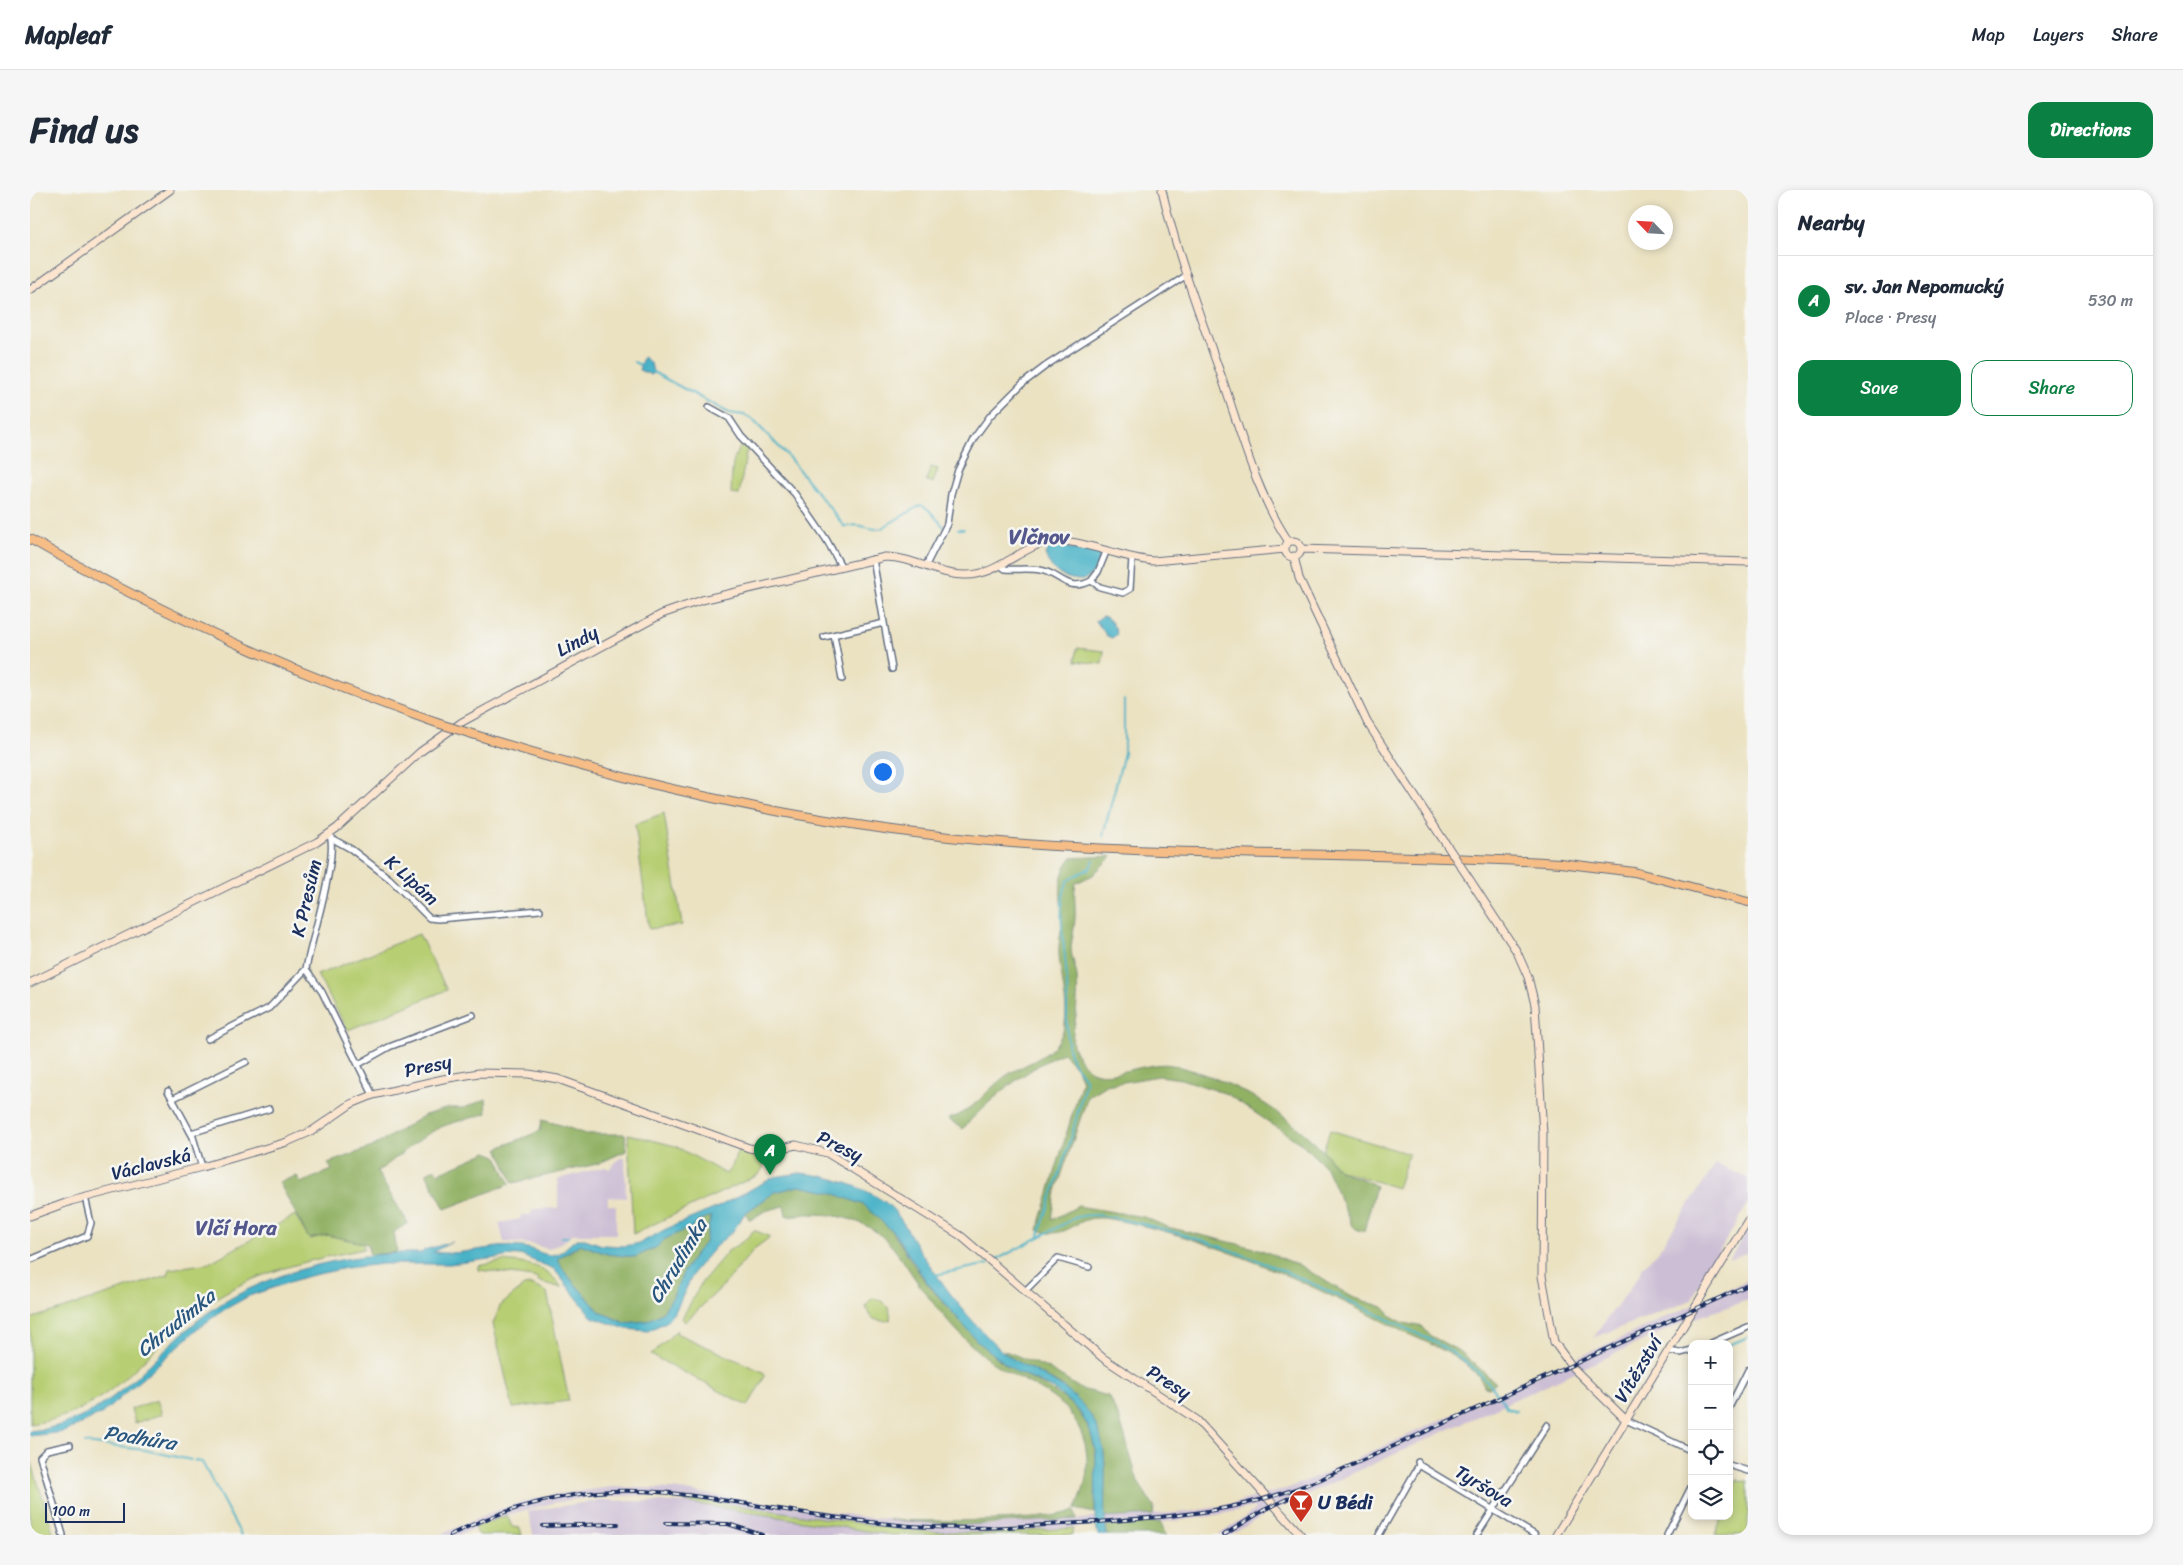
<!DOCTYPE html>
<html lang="en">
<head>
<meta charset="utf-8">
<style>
  body { margin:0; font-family:Sriracha,sans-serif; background:#f6f6f7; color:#1f2937 }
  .controls { position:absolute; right:15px; bottom:15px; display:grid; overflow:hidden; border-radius:10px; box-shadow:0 2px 8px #0003 }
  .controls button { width:45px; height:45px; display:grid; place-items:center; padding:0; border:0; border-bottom:1px solid #e0e1e3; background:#fff; color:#1f2937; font:25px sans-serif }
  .compass { position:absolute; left:1598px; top:15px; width:45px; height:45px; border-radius:50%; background:#fff; box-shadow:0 2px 8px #0003; rotate:295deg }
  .scale { position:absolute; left:15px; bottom:12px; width:80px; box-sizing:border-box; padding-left:5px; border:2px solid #1b2f5e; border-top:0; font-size:14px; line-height:18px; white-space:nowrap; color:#1b2f5e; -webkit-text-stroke:4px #f6f6f2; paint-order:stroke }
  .you { position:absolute; left:852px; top:581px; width:18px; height:18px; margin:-12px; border:4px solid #fff; border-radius:50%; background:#1a73e8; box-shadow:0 0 0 8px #1a73e833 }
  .badge { display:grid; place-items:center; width:32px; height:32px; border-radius:50%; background:#0b8043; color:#fff; font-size:16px; font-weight:700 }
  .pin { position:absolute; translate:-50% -41px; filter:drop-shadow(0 1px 2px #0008) }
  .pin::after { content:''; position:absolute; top:26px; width:18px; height:15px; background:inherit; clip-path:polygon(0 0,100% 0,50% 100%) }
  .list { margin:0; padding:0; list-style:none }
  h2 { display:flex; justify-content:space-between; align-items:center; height:65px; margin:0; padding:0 20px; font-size:21px }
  h2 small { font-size:16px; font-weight:400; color:#747a83 }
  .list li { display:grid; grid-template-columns:32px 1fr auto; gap:15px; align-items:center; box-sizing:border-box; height:90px; padding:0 20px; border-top:1px solid #e0e1e3 }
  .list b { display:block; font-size:19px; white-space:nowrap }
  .list p { margin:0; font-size:16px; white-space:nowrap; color:#747a83 }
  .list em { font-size:16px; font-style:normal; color:#747a83 }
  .actions { display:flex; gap:10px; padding:15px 20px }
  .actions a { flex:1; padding:11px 0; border:1px solid #0b8043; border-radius:15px; text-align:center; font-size:18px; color:#0b8043 }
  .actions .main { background:#0b8043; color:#fff }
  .icon { flex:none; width:28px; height:28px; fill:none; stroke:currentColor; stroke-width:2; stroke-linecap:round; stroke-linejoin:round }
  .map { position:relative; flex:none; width:1718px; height:1345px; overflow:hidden; border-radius:15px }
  header { display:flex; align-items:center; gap:30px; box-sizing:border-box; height:70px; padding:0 25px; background:#fff; border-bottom:1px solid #e0e1e3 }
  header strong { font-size:24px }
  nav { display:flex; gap:28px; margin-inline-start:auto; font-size:18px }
  .intro { display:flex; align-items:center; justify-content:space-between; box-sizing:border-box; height:120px; padding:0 30px }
  h1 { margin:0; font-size:35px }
  .button { padding:12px 22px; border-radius:15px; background:#0b8043; color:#fff; font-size:18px; font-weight:700 }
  main { display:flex; gap:30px; padding:0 30px }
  aside { flex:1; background:#fff; border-radius:15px; box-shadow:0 2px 8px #0003 }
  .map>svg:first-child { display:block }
  .industrial { fill:#ccbed4 }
  .green { fill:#b7ce72; stroke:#697e68 }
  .forest { fill:#91b164; stroke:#567061 }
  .water { fill:#49b2c7; stroke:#327092; fill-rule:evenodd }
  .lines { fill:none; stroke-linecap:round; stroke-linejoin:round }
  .stream { stroke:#49b2c7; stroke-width:2 }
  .street-casing { stroke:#646e81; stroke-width:8 }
  .secondary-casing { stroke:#646e81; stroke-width:9 }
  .primary-casing { stroke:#646e81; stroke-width:10 }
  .street { stroke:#fff; stroke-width:5 }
  .secondary { stroke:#fbe5cf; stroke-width:7 }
  .primary { stroke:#f6be86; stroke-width:8 }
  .rail-casing { stroke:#1b2f5e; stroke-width:4 }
  .rail { stroke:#f6f6f2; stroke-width:2; stroke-dasharray:5.5; stroke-linecap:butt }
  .secondary-bridge-casing { stroke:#646e81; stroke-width:9; stroke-linecap:butt }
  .primary-bridge-casing { stroke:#646e81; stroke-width:10; stroke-linecap:butt }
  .secondary-bridge { stroke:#fbe5cf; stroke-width:7 }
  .primary-bridge { stroke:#f6be86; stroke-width:8 }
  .labels { text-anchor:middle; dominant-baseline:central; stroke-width:5; stroke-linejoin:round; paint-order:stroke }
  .street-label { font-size:19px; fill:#1b2f5e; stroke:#f6f6f2 }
  .poi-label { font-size:19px; font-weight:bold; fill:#1b2f5e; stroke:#f6f6f2; text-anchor:start }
  .neighbourhood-label { font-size:20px; font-weight:bold; fill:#54588c; stroke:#f6f6f2 }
  .water-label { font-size:20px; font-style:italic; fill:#29567e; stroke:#f6f6f2 }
  .quarter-label { font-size:21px; font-weight:bold; fill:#54588c; stroke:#f6f6f2 }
</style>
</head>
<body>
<header>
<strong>Mapleaf</strong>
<nav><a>Map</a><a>Layers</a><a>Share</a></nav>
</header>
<div class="intro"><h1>Find us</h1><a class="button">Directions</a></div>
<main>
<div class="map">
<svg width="1718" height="1345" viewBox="0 0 1718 1345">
  <rect width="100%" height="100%" fill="#f6f6f2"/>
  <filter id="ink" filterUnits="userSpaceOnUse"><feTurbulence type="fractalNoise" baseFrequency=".02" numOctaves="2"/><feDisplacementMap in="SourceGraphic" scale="10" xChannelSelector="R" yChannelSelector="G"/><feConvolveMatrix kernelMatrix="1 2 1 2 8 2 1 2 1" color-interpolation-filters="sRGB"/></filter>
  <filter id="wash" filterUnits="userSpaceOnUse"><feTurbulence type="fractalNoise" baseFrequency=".0096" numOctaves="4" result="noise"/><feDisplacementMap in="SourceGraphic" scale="20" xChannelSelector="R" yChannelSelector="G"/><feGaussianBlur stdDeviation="1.12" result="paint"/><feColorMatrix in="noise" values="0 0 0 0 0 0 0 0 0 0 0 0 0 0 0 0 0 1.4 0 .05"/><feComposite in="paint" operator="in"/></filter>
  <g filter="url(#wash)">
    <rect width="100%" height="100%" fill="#ebe2c2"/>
    <path class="industrial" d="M590 968H595L596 1008 578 1007V1015H585L586 1017V1044H542L536 1050 519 1059 500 1054 474 1052 469 1033 490 1029 491 1025H500L503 1019 528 1018V989L575 977 579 979Z
      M1686 974 1718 988V1014L1670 1093 1662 1110 1563 1148 1610 1084 1613 1076 1627 1063Z
      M1718 1039V1062L1699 1070Z
      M1718 1090V1110L1654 1132 1271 1307 1236 1324 1201 1345H1189L1225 1320 1224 1317 1182 1326 1135 1332 934 1343 858 1338 662 1309 611 1305 553 1308 523 1313 477 1325 429 1345H410L459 1323 492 1312 521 1305 582 1297 643 1299 833 1327 908 1334 960 1335 1064 1328 1157 1322 1193 1316 1259 1298 1288 1286Z
      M573 1310 660 1313 861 1345H503L498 1321Z"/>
    <path class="green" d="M714 254 717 258 709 305 701 304C702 289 700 263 714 254Z
      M901 277 908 279 903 293 896 290Z
      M1047 458 1074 461 1072 474 1046 471Z
      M634 623 652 735 619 739 605 634Z
      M389 744 417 800 318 840 287 785Z
      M1300 940 1379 964 1367 998 1309 980 1293 961Z
      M598 944 645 956 696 984 702 976 708 960 735 971 732 980 728 985 603 1044Z
      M265 1025 279 1049 297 1045 333 1053 334 1059C284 1069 229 1081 186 1108 117 1151 89 1223 0 1234V1129L138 1085 140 1079 179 1073Z
      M724 1040 740 1047 724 1059 695 1094 655 1132 652 1128 672 1092 698 1061 715 1050Z
      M472 1071C499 1074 516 1074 532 1098L507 1091 508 1089 503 1087 449 1080V1076Z
      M501 1095 517 1102 539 1211 483 1218 463 1134 470 1116 494 1096Z
      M842 1108C854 1110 862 1118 860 1130 848 1133 838 1129 836 1116Z
      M647 1140 646 1143 733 1182 735 1186 718 1216 621 1165Z
      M127 1210 132 1224 105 1233 101 1219Z
      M0 1267 24 1345H0Z
      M1707 1290 1718 1291V1345H1685L1693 1326H1699V1309Z
      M662 1309 882 1341 961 1343 1044 1338 1042 1345H861L655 1312Z
      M477 1325 482 1337 490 1338 492 1345H449L444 1338Z"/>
    <path class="forest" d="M1082 666 1063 685 1046 693C1043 704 1046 716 1045 727 1045 737 1042 747 1041 757 1041 768 1046 777 1047 787 1048 799 1047 813 1046 825 1045 836 1041 845 1043 855 1045 864 1053 875 1060 880 1077 892 1119 870 1142 875 1202 889 1248 917 1291 959 1298 965 1302 974 1309 980 1313 984 1336 989 1346 996L1334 1041 1327 1040 1321 1034 1296 978 1273 955 1197 904 1151 889 1129 886 1076 895 1058 906 1026 1001 1022 1030 1048 1016 1114 1027 1137 1037 1229 1059 1269 1075 1322 1107 1353 1117 1361 1126 1374 1133 1393 1137 1399 1145 1431 1162 1466 1193 1459 1198 1455 1197C1444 1170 1397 1153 1372 1141 1280 1094 1183 1047 1080 1029 1050 1023 1045 1042 1023 1043 1019 1044 1013 1041 1008 1040L1052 891 1047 879 1034 863C1004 873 953 914 933 939L918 929C940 924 955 902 973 888 988 876 1015 870 1027 853 1045 828 1030 792 1029 764 1028 752 1032 741 1032 730 1032 707 1025 688 1041 668Z
      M456 909 457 923C440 930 421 931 405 940 385 951 366 969 347 982L378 1033 364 1042 367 1062 340 1065 337 1054 333 1053 297 1045 279 1049 249 992 267 986 270 993 302 980 298 973 342 957 395 925 418 918H434Z
      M512 930 531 935 555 944H595L596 961 567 974 483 993 468 958 510 941Z
      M457 962 467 966 480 994 415 1019 396 983 405 979 409 983Z
      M769 996C790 1000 815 1004 834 1015 863 1033 876 1067 896 1092 917 1117 940 1142 963 1164 993 1193 1039 1197 1058 1237 1071 1264 1065 1295 1065 1323L1045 1319C1059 1294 1062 1261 1048 1236 1028 1197 979 1190 949 1162 928 1144 910 1122 893 1100 877 1079 865 1053 842 1039 824 1028 802 1024 781 1024 770 1023 765 1029 756 1025L754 1016 735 1021 720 1030 715 1023 745 1002Z
      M681 1025 675 1053 668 1060 654 1081 643 1107 632 1123 617 1131 595 1133 570 1122 536 1084 527 1069V1067L540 1062 550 1054 577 1064 605 1067 627 1057 635 1049Z
      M973 1160 1017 1178 1051 1199 1078 1206 1090 1230 1108 1292 1124 1317 1123 1325 1074 1328 1075 1274 1073 1256 1034 1197 978 1166Z
      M1044 1320 1047 1329 934 1335 859 1330C889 1331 1025 1333 1044 1320Z
      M1130 1332 1136 1345H1077L1075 1336Z"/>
    <path class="water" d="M613 167 621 173 623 182 621 185 609 180Z
      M1030 356 1070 364C1072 375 1063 385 1053 390 1034 390 1022 383 1015 364L1019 358Z
      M1072 426C1080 427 1085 437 1087 444L1082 448 1077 446 1066 431Z
      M770 983C798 985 832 996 855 1012 870 1023 880 1046 890 1061 909 1089 929 1117 953 1142 961 1150 970 1161 980 1167 1012 1187 1047 1198 1065 1233 1083 1268 1070 1308 1077 1345H1068L1065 1329 1066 1261 1059 1238 1049 1221 1024 1199 985 1181 947 1151 896 1091 865 1044 834 1015 800 1002 769 996 745 1002 715 1023 703 1041 686 1056 665 1080 646 1120 636 1132 618 1141 596 1139 562 1127 524 1079 490 1065 420 1074H353L316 1078 275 1087 219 1106 190 1122 169 1138 73 1223 34 1242 0 1246V1241C77 1234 112 1175 167 1131 225 1084 318 1061 392 1063L394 1060 422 1052 403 1062C432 1067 463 1053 492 1057 502 1058 512 1065 522 1065 535 1063 537 1054 547 1049H555L572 1055 595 1056 610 1053 636 1039 686 1018 744 987ZM681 1026 675 1053 668 1060 654 1081 643 1107 632 1123 617 1131 595 1133 570 1122 536 1084 527 1069 550 1054 577 1064 605 1067 627 1057 635 1049 664 1036 668 1031Z"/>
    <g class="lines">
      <path class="stream" d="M604 172 610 175
        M621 181 699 223 714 225 722 229 756 264 815 337C834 332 835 340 850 339L891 315 898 319 914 337
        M928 339H934
        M1073 646 1094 563V510
        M1009 1045 1041 948 1056 890C1050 881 1040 871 1039 860 1035 839 1038 815 1037 794 1037 764 1024 719 1038 690L1060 678 1064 670
        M531 1047H538
        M968 1069 1047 1027C1067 1022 1080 1027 1099 1031 1209 1054 1302 1102 1402 1151 1432 1166 1459 1187 1476 1217L1486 1221
        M905 1085 959 1074
        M1699 1155 1718 1147
        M1661 1171H1662
        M55 1253 115 1260 161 1270
        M165 1271 172 1272 211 1345"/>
    </g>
  </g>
  <g filter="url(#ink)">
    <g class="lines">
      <defs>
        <path id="street" d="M679 217 699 228 711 246 765 304 796 349 811 376
          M843 369 862 479
          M896 375 917 334 921 304 928 280 944 248 960 226 992 194 1017 175 1157 85
          M970 375 975 379C986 380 999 378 1010 380 1030 383 1037 403 1061 391L1070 397 1093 403 1100 399 1102 368
          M1061 391 1068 382 1076 362
          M804 445 812 489
          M794 447 854 433
          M299 644C310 662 280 754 276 779L292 802 343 905
          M301 648 321 659 360 689 399 728 408 729 510 720
          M178 849 239 818 276 779
          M329 874 359 857 443 825
          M138 901 163 947 172 977
          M142 909 216 872
          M161 943 239 919
          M0 1070 57 1046 61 1033 55 1007
          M995 1101 1028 1068 1059 1077
          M1679 1154 1718 1137
          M1639 1161 1650 1163 1662 1160
          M1699 1218 1718 1180
          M1596 1230 1662 1261
          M1388 1272 1389 1275 1505 1345
          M1699 1275 1718 1281
          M33 1345 10 1267 17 1260 40 1255
          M1349 1345 1389 1275
          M1447 1345 1517 1235
          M1637 1345 1662 1295"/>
        <path id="secondary" d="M1132 0C1147 64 1170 126 1192 188 1211 243 1226 303 1259 352
          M0 100 140 0
          M1255 359a8 8 0 1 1 16 0a8 8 0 1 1-16 0Z
          M1271 359 1718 372
          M1264 366 1269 388 1337 532 1410 645
          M1440 690 1487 762 1498 787 1505 815 1513 944 1512 1086 1524 1152 1543 1178 1596 1230
          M0 793 287 652 307 638 390 562 432 532 632 424 672 410 855 367C884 367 909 386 937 385 969 385 992 355 1022 351 1048 348 1093 369 1123 371L1255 359
          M0 1026 41 1011 172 977 257 952 282 941 321 914 343 905 413 889 449 883 499 884 528 889 719 958 739 961 766 955 797 963 931 1046 1073 1168 1167 1230 1271 1345
          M1526 1345 1718 1030"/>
        <path id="primary" d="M0 349C129 423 266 484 407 533
          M439 543C616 599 797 638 982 653 1164 667 1347 662 1530 673L1604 682 1718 712"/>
      </defs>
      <use href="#street" class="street-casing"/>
      <use href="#secondary" class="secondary-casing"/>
      <use href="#primary" class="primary-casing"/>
      <use href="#street" class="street"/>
      <use href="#secondary" class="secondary"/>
      <use href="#primary" class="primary"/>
      <defs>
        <path id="rail" d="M636 1333 698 1334 732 1345
          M513 1336 588 1334
          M420 1345C471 1320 525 1304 582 1301 623 1299 664 1306 705 1312 757 1320 808 1329 859 1334 923 1341 986 1337 1050 1333 1140 1327 1205 1324 1289 1290L1718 1095
          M1194 1345 1234 1320 1261 1307"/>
      </defs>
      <use href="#rail" class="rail-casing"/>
      <use href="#rail" class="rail"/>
      <defs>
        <path id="secondary-bridge" d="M1410 645 1440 690"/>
        <path id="primary-bridge" d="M407 533 439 543"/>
      </defs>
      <use href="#secondary-bridge" class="secondary-bridge-casing"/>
      <use href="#primary-bridge" class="primary-bridge-casing"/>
      <use href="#secondary-bridge" class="secondary-bridge"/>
      <use href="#primary-bridge" class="primary-bridge"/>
    </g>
  </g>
  <defs>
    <symbol id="bar-pin" viewBox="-11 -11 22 30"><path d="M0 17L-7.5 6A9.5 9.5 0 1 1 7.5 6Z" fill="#c8321e" stroke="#f6f6f2"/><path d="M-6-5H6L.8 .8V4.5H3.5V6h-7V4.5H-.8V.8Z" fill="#fff"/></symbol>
  </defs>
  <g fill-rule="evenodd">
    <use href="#bar-pin" x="1257" y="1298" width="28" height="38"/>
  </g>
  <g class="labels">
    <g class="street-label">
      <text transform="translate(547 451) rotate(-28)">Lindy</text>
      <text transform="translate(382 690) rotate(42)">K Lipám</text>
      <text transform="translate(276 708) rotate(-77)">K Presům</text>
      <text transform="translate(398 876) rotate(-12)">Presy</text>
      <text transform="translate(810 956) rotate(26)">Presy</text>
      <text transform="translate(121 974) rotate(-14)">Václavská</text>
      <text transform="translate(1608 1179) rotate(-59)">Vítězství</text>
      <text transform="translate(1139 1192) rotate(32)">Presy</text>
      <text transform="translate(1454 1296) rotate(31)">Tyršova</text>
    </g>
    <g class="poi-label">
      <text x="1288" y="1312">U Bédi</text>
    </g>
    <g class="neighbourhood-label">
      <text x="206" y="1038">Vlčí Hora</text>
    </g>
    <g class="water-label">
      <text transform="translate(648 1071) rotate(-59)">Chrudimka</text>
      <text transform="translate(146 1133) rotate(-39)">Chrudimka</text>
      <text transform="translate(110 1248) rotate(9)">Podhůra</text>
    </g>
    <g class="quarter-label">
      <text x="1009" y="347">Vlčnov</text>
    </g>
  </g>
</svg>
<div class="controls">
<button>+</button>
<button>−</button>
<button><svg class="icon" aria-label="locate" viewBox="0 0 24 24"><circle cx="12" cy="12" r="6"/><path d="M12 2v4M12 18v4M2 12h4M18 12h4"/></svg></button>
<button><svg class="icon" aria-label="layers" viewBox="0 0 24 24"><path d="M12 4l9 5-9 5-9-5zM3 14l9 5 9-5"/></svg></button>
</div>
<svg class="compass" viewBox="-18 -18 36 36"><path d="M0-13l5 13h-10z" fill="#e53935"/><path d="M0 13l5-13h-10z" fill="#747a83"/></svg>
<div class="scale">100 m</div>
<div class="you"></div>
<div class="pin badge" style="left:740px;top:985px">A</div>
</div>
<aside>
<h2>Nearby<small></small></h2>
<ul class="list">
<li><span class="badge">A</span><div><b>sv. Jan Nepomucký</b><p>Place · Presy</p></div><em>530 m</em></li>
</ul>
<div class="actions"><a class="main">Save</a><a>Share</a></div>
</aside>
</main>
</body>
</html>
